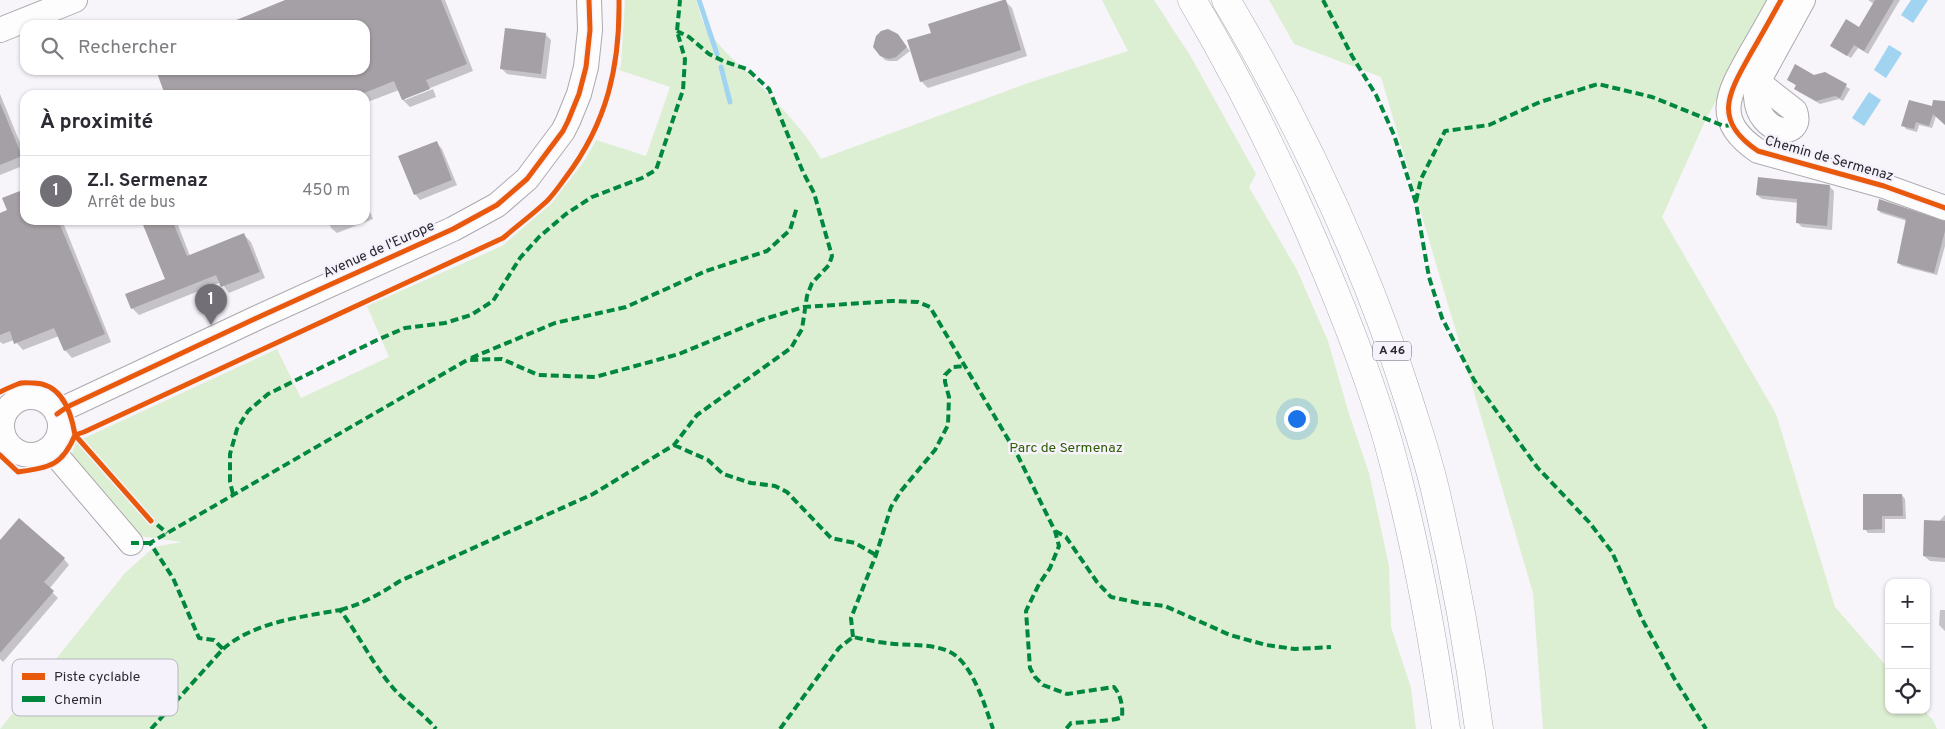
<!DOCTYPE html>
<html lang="fr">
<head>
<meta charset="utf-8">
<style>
  body { margin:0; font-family:Overpass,sans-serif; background:#f7f7f7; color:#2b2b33 }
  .controls { position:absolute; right:15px; bottom:15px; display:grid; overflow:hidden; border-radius:10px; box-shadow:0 1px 4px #0004 }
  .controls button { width:45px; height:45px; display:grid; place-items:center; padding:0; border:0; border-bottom:1px solid #e1e1e2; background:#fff; color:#2b2b33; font:25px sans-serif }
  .you { position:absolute; left:1296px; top:418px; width:18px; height:18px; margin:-12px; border:4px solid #fff; border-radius:50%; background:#1a73e8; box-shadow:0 0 0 8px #1a73e833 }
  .badge { display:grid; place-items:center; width:32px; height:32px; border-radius:50%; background:#736f77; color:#fff; font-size:16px; font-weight:700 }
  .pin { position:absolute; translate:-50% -41px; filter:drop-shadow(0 1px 2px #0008) }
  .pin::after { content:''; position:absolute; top:26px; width:18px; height:15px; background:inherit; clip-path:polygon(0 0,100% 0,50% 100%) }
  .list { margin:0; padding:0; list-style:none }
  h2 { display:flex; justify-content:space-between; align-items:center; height:65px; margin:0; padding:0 20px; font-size:21px }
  h2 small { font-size:16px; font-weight:400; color:#7c7c81 }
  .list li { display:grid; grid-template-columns:32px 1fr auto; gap:15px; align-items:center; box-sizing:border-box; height:70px; padding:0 20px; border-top:1px solid #e1e1e2 }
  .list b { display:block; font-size:19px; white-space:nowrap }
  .list p { margin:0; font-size:16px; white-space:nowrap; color:#7c7c81 }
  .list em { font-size:16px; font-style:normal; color:#7c7c81 }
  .icon { flex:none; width:28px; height:28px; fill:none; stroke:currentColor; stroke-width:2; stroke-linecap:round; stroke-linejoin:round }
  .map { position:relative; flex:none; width:1945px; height:729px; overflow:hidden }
  .search { position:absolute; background:#fff; box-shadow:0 1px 4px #0004; left:20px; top:20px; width:350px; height:55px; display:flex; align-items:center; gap:12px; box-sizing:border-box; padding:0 18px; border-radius:15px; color:#7c7c81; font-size:19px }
  .panel { position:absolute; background:#fff; box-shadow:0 1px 4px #0004; left:20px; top:90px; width:350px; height:135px; border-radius:15px }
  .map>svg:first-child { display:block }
  .green { fill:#dcefd2 }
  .water { fill:#a1d4f1 }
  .shadow { fill:#0003 }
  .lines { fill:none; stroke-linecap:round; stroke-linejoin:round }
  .stream { stroke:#a1d4f1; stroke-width:5 }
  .building { fill:#a5a0a5 }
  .minor-casing { stroke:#aca9b0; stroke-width:26 }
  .highway-casing { stroke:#aca9b0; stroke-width:29 }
  .minor { stroke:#fefdfe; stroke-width:24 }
  .highway { stroke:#fefdfe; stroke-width:28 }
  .quiet { stroke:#00873e; stroke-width:4; stroke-dasharray:8 4; stroke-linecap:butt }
  .cycleway-casing { stroke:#f6f2fc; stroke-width:8 }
  .cycleway { stroke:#e8590c; stroke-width:5 }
  .labels { text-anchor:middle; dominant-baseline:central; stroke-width:5; stroke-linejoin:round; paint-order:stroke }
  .shield { fill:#f6f2fc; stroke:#69656e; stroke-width:1 }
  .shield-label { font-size:12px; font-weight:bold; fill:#2c2831 }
  .street-label { font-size:14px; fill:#2c2831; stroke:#f6f2fc }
  .park-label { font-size:14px; fill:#2e5c03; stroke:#f6f2fc }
  .key { fill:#f6f2fc; stroke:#b9b5bf; stroke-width:1 }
  .key-label { font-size:14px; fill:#2c2831 }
</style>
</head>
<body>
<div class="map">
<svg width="1945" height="729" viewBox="0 0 1945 729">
  <rect width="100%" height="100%" fill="#f7f4fa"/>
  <path class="green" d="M625 0H696C698 7 700 15 703 22 716 46 738 63 757 82 780 106 804 130 821 159L1028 83 1128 51 1102 0H1154L1191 57 1256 174 1249 187 1297 270 1328 341 1349 414 1369 473 1389 566 1391 627 1411 688 1416 729H0L125 573 154 547 182 542 138 536 70 459 76 442 277 349 301 398 389 357 367 306 502 246 551 204 585 160 596 140 646 156 670 87 619 70 621 65Z
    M1269 0H1772L1706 119 1662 217 1776 414 1835 607 1889 669V710H1924L1933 720 1937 729H1543L1533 593 1381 77 1294 44Z"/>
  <path class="water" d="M1911 0H1928L1913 23 1901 15Z
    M1889 45 1902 53 1886 78 1874 70Z
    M1869 92 1881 100 1864 126 1852 118Z"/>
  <path class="shadow" d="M289 0H445L473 71 405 98V100L433 89 436 97 410 107 403 100 399 90 365 103V95H167L157 70H365V25H226Z
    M1868 0H1900L1868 54 1858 48 1851 58 1832 46 1860 28 1874 4Z
    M1005 1 1012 8 1027 56 928 88 921 81Z
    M545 34 551 40 546 79 507 74 501 68Z
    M898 37 910 51 897 61H889L885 60 881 56Z
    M1825 73 1850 89 1843 101 1839 99 1820 104 1799 92 1795 89 1797 86 1789 80Z
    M0 94 25 155V165L0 175Z
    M1945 102V124L1936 116 1932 128 1919 125 1917 132 1906 129 1903 125Z
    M437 143 442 149 457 185 420 200 415 194Z
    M1829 186 1834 191 1832 230 1802 227 1797 222 1799 203 1762 199 1757 195Z
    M25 191V220H62L111 342 72 358 65 350 59 336 23 350 14 340 3 344 0 342V214L9 211Z
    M365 199 373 219 337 233 331 228 328 220H365Z
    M1878 210 1945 223V246L1937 275 1902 266 1898 263 1907 221 1881 213Z
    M142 220H176L190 256 244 235 251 242 265 278 229 293 221 282 139 315 132 308 166 279Z
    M1902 495 1905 499 1906 519H1885V533H1868L1865 529Z
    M1945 515V562L1930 561 1924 556 1938 522Z
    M0 542 64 559 69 565 49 589 58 598 3 662 0 659Z
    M1940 610H1945V631L1939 625Z"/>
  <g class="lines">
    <path class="stream" d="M699 0 717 54
      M721 67 730 102"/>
  </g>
  <path class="building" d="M285 0H441L467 64 426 80 430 89 402 100 394 81 359 95H165L156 70H365V25H224Z
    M1003 0H1006L1021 50 920 82 907 40 931 33 928 24Z
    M1875 0H1894L1864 51 1854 45 1847 56 1830 46 1846 19 1859 27Z
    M505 28 546 33 541 74 500 69Z
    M888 29 898 34 907 47 896 57 889 59 880 56 873 47 876 36 881 31Z
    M1795 64 1814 75 1825 72 1847 84 1840 98 1835 96 1816 101 1794 89 1796 85 1787 80Z
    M1909 100 1932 106 1933 100 1945 101V125L1933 114 1929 126 1916 122 1914 129 1901 126Z
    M0 103 22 156 0 165Z
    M437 141 452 180 414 195 398 156Z
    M1758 177 1830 185 1827 226 1796 223 1797 199 1756 195Z
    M25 189V220H58L105 334 64 351 54 328 14 344 10 331 0 335V213L7 210 2 198Z
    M1879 199 1945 221V231L1934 273 1897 263 1906 219 1877 210Z
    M141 220H172L187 256 244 233 260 272 221 287 216 275 131 309 125 294 165 279Z
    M1863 494H1902L1903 516H1882V529L1863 530Z
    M19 518 65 558 44 582 54 591 0 653V540Z
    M1924 520 1945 521V558L1923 556Z"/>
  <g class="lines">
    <defs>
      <path id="minor" d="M1781 0C1771 18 1761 36 1751 53 1728 94 1712 120 1758 151L1884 186 1945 208
        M0 30 75 0
        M1758 82 1795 111C1805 141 1758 135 1756 97 1755 92 1757 87 1758 82L1803 0
        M2 426a29 29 0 1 1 58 0a29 29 0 1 1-58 0Z
        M57 414 67 407 261 316 453 229 497 205 527 179 563 131 568 121 579 94 586 67 590 30 589 0
        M50 448 131 543"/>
      <path id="highway" d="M1192 0C1235 73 1273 148 1307 226 1337 295 1366 366 1387 438 1414 533 1432 631 1446 729
        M1226 0C1301 126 1364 260 1409 401 1419 433 1430 465 1437 498 1455 574 1469 652 1479 729"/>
    </defs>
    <use href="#minor" class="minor-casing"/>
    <use href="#highway" class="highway-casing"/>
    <use href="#minor" class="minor"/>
    <use href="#highway" class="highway"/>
    <path class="quiet" d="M1323 0 1352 56 1376 95 1394 135 1416 203 1429 277 1442 318 1474 380 1537 467 1589 522 1612 552 1642 619 1674 678 1706 729
      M1416 201 1421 179 1445 131 1489 125 1540 102 1598 84 1652 97 1724 126 1732 125
      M471 358 555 323 626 307 706 271 767 251 790 230 797 207
      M674 445 708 460 723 474 751 483 775 486 787 492 831 538 855 543 876 555
      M233 494 230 482V454L237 429 248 411 268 394 377 340 405 328 445 323 471 315 493 301 520 258 539 237 566 214 592 197 642 178 656 170 683 90 685 59 677 31 680 0
      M148 517 167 533
      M1055 531 1066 537 1097 582 1111 597 1139 603 1165 606 1230 635 1266 645 1295 649 1331 647
      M131 543H150
      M340 610C362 604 380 594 400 581L593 494 674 445 697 415 791 348 802 329 807 296 812 283 829 265 832 256 814 193 803 172 769 89 747 69 723 61 709 54 689 37 677 31
      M853 637 851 618 876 555 891 507 901 491 935 450 948 425 949 397 945 382V375L953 367 965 366
      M223 649C254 622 301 617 340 610 359 635 373 665 394 689 407 703 424 714 436 729
      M151 729 223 649 214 640 199 638 173 578 150 543 467 360 502 359 538 375 595 377 679 354 761 320 804 307 892 301 918 302 930 307 1018 456 1055 531 1059 546 1050 568 1039 584 1026 611 1030 668 1035 677 1043 685 1067 694 1114 687C1121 695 1123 707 1122 717 1116 721 1082 722 1071 723L1066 729
      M780 729 839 648 853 637C864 639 875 642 887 643 906 646 929 643 948 651 972 661 985 706 993 729"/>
    <defs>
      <path id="cycleway" d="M1781 0C1771 18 1761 36 1751 53 1728 94 1712 120 1758 151L1884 186 1945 208
        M0 392C6 389 12 386 18 384 22 382 28 383 33 383 61 383 71 411 75 435 62 466 50 467 18 472L0 455
        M57 414 67 407 261 316 453 229 497 205 527 179 563 131 568 121 579 94 586 67 590 30 589 0
        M75 435 84 432 503 238C517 226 533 214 547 201 554 194 560 185 566 177 607 123 620 66 619 0
        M75 435 151 521"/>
    </defs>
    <use href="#cycleway" class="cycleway-casing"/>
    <use href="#cycleway" class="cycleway"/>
  </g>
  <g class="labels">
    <rect class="shield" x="1373" y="341.5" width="38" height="19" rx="4"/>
    <g class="shield-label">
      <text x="1392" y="351">A 46</text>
    </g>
    <g class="street-label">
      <text transform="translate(1829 159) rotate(16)">Chemin de Sermenaz</text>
      <text transform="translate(379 250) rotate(-24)">Avenue de l'Europe</text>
    </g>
    <g class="park-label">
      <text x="1066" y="448">Parc de Sermenaz</text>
    </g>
  </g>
  <rect x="12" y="659" width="166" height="57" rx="8" class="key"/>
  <rect x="22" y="673" width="23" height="7" fill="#e8590c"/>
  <rect x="22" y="696" width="23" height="6" fill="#00873e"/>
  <g class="key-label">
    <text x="54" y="681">Piste cyclable</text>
    <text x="54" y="704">Chemin</text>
  </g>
</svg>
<div class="controls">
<button>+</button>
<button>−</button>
<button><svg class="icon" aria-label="locate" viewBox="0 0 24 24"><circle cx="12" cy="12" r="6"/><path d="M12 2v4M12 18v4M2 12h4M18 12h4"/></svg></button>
</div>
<div class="you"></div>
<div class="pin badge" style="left:211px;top:325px">1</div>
<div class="search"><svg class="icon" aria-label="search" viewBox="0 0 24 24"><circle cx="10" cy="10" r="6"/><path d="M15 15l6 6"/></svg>Rechercher</div>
<section class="panel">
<h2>À proximité<small></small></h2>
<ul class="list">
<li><span class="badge">1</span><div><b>Z.I. Sermenaz</b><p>Arrêt de bus</p></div><em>450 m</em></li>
</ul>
</section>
</div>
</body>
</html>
